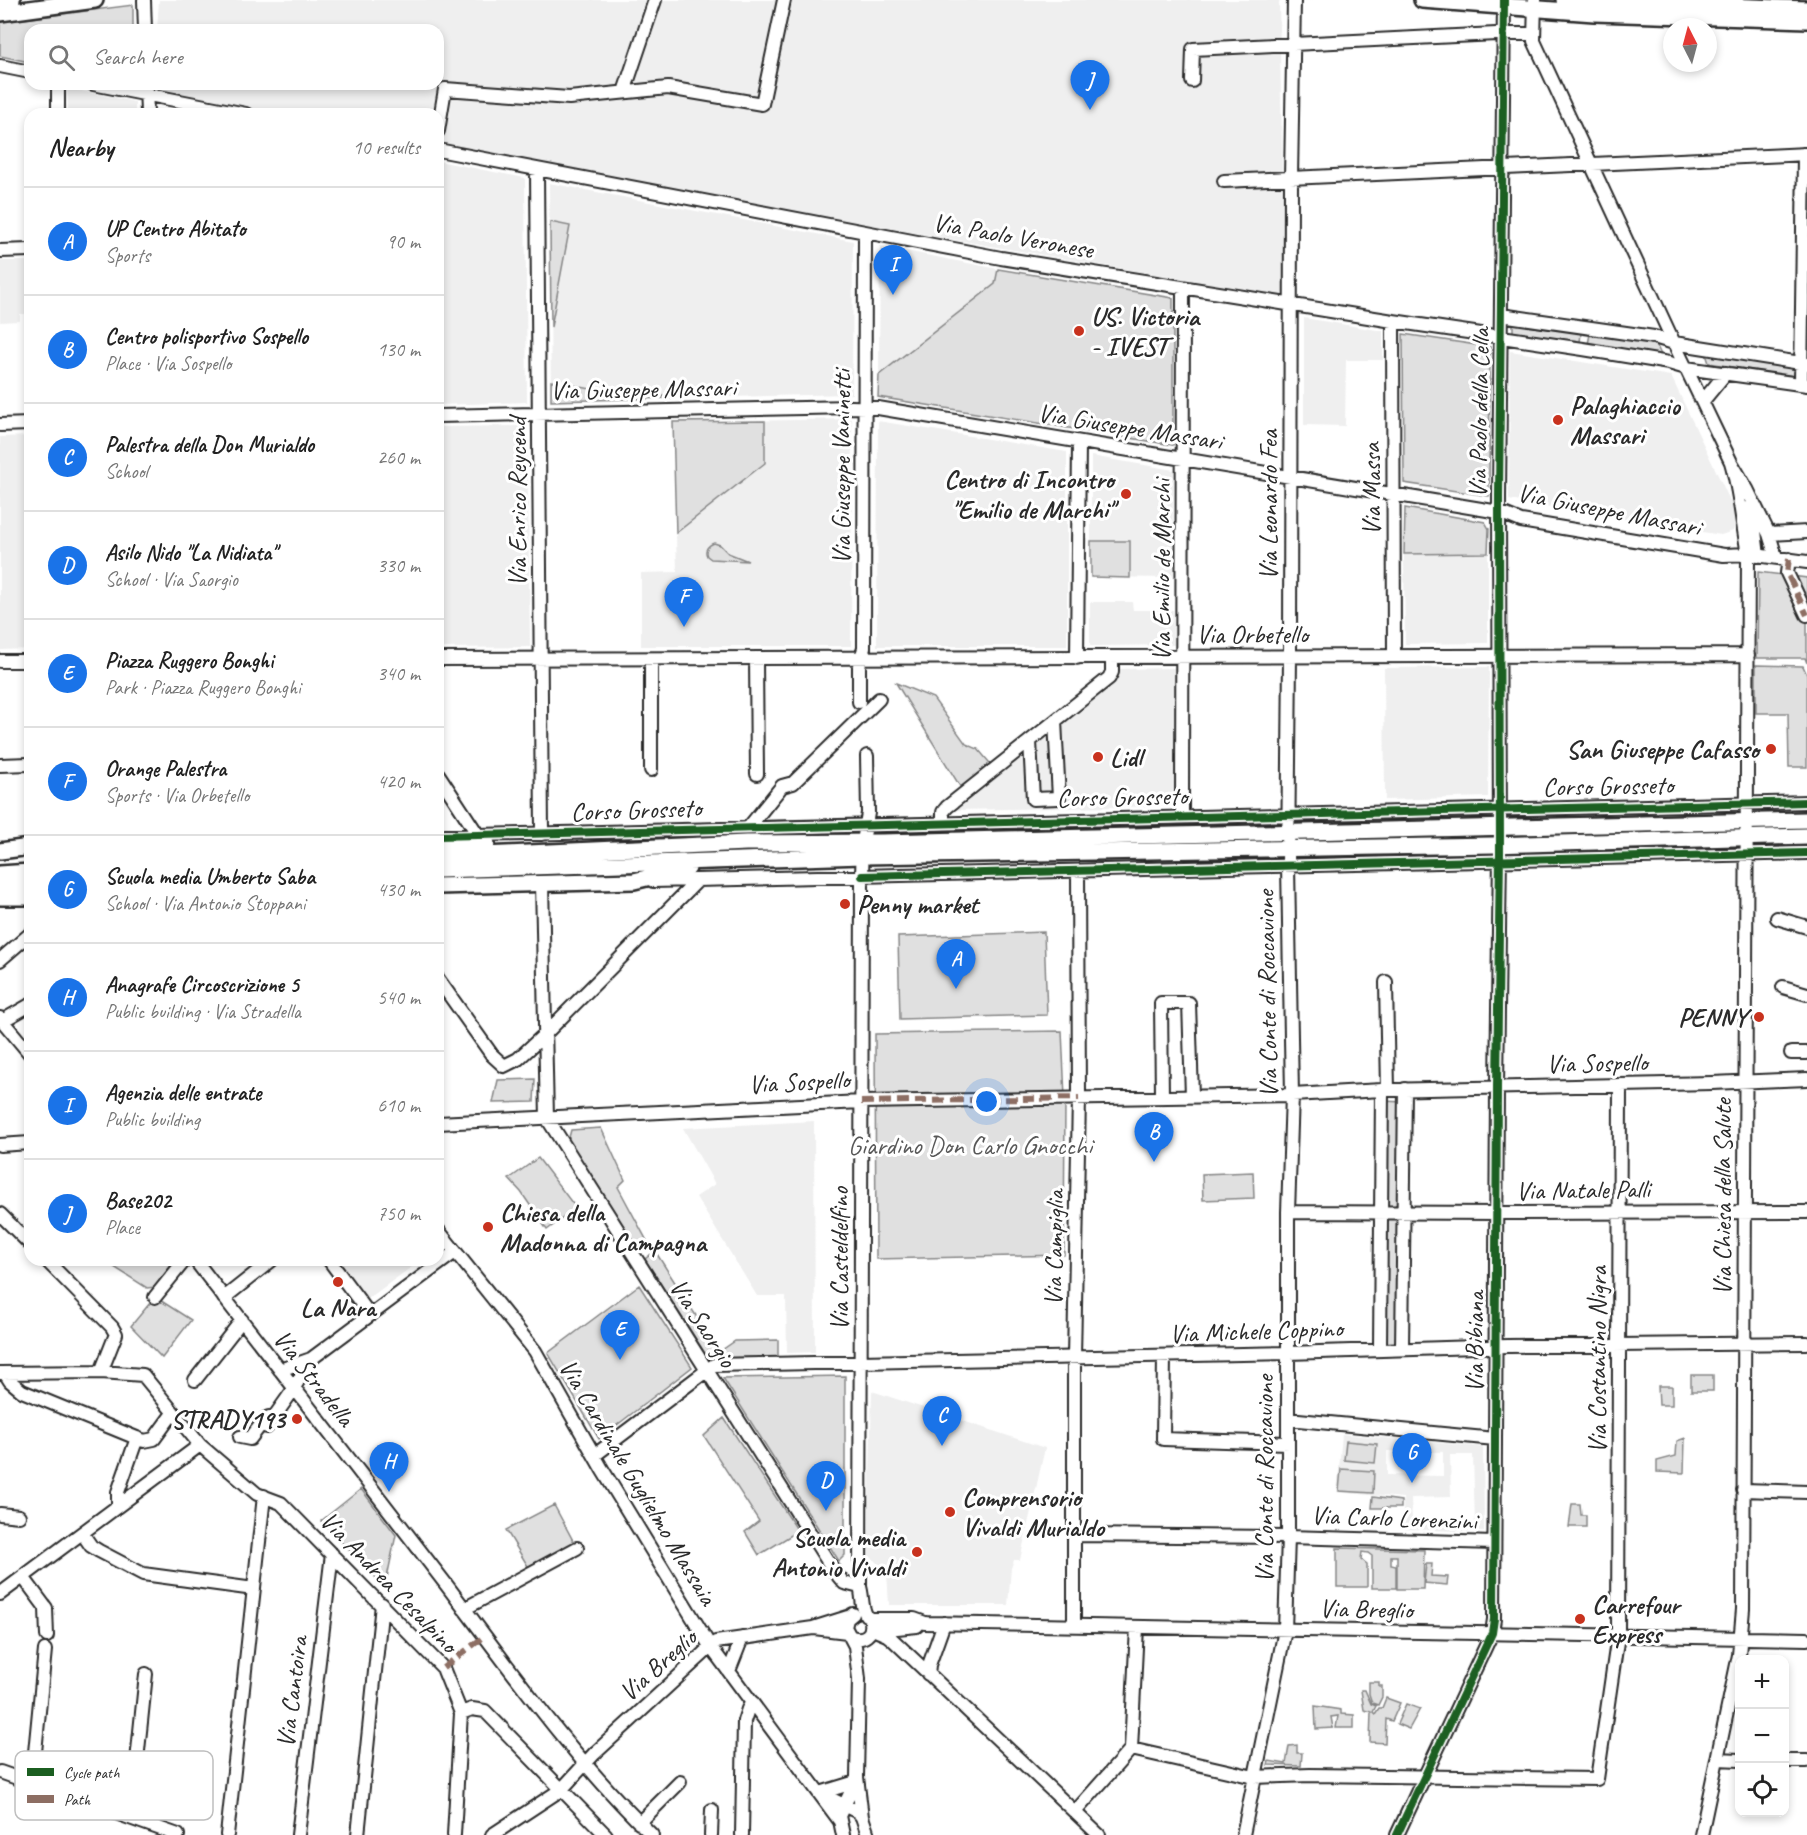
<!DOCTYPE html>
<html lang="en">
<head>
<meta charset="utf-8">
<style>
  body { margin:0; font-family:Caveat,sans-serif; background:#f2f2f2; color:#222 }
  .controls { position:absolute; right:18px; bottom:18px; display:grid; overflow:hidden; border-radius:12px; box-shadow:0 3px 9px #0003 }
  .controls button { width:54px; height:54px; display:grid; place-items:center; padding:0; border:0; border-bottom:2px solid #e0e0e0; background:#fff; color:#222; font:30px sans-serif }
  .compass { position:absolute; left:1663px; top:18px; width:54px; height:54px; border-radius:50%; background:#fff; box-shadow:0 3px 9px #0003; rotate:354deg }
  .you { position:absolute; left:987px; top:1102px; width:21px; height:21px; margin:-15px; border:4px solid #fff; border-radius:50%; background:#1a73e8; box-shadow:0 0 0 9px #1a73e833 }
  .badge { display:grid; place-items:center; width:39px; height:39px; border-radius:50%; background:#1a73e8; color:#fff; font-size:20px; font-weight:700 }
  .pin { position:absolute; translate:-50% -50px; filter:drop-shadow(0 2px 3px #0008) }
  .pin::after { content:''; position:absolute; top:32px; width:21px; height:18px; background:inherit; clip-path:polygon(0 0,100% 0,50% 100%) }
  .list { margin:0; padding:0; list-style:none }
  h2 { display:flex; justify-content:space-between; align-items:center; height:78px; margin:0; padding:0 24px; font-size:26px }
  h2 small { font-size:20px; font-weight:400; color:#767676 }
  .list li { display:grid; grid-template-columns:39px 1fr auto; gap:18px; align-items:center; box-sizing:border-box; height:108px; padding:0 24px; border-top:2px solid #e0e0e0 }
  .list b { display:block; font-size:22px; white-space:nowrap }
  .list p { margin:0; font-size:20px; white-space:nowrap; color:#767676 }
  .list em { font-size:20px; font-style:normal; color:#767676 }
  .icon { flex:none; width:33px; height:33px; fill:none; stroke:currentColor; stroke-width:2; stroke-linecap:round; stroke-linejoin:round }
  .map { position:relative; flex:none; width:1807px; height:1835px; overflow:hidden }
  .search { position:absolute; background:#fff; box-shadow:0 3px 9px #0003; left:24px; top:24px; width:420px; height:66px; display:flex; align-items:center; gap:15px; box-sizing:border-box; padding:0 21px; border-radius:18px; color:#767676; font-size:22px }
  .panel { position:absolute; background:#fff; box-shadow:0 3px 9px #0003; left:24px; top:108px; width:420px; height:1158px; border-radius:18px }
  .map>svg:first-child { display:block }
  .built { fill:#efefef; fill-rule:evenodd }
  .green { fill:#e0e0e0; stroke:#868686; stroke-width:1.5 }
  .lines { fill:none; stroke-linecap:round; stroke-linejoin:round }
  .minor-casing { stroke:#2b2b2b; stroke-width:16 }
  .major-casing { stroke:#2b2b2b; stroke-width:20 }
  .minor { stroke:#fff; stroke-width:12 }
  .major { stroke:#fff; stroke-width:15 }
  .quiet { stroke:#8d6e63; stroke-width:6; stroke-dasharray:12 6; stroke-linecap:butt }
  .cycleway-casing { stroke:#fff; stroke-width:11 }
  .cycleway { stroke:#1b5e20; stroke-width:8 }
  .poi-dot { fill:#c8321e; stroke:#fff; stroke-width:2 }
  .labels { text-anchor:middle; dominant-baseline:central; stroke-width:6; stroke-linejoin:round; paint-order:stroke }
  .street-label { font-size:26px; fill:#2b2b2b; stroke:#fff }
  .poi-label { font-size:26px; font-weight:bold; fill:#2b2b2b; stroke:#fff; text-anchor:start }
  .park-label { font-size:26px; fill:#585858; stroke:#fff }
  .key { fill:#fff; stroke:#bfbfbf; stroke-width:1.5 }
  .key-label { font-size:16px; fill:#2b2b2b }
</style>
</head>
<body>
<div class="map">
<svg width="1807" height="1835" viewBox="0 0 1807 1835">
  <rect width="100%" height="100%" fill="#fff"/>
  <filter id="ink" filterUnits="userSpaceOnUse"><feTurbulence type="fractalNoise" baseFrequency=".0167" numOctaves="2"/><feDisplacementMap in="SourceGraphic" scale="12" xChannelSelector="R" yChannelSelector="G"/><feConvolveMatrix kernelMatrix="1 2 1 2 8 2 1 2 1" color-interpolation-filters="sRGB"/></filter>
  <g filter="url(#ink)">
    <path class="built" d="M159 0H1315L1279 1 1285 297 438 150V114H263L155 92 156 84H438V30H157Z
      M67 88 135 102V114H68Z
      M438 161 525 178 527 402 438 405Z
      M549 183 853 241 852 394 551 401Z
      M880 246 998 269 995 284 879 375Z
      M0 261H30V314H20V321L0 322Z
      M1304 318 1383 331V360H1346L1345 426 1304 425Z
      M1510 351 1671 376 1735 511 1737 523 1733 531 1721 535 1509 500Z
      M852 419 851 646H641V573L677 572 673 422Z
      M878 421 1067 452V646H877Z
      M527 426 530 647 438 648V427Z
      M30 436V649L0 650V437Z
      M1091 456 1174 470 1173 523 1169 525V541L1174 545 1173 578 1091 577Z
      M1488 553V643L1405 644 1404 554Z
      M1090 602H1132L1133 610H1173L1174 645 1090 646Z
      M1489 667 1488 797 1385 800 1384 668Z
      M1175 668 1174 806 951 810 1118 669Z
      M814 1121 815 1352 787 1353 786 1296H757L696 1197 715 1184 683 1128Z
      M333 1260H421L365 1301Z
      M872 1391 1045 1448 1020 1560H1014L1011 1568 1008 1605H889L887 1573 868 1554Z
      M1342 1434 1483 1447 1484 1532 1403 1529V1498L1337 1492ZM1387 1451 1443 1452V1476L1387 1475ZM1450 1455H1473L1475 1525H1450V1518L1412 1519 1411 1498 1451 1497Z"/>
    <path class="green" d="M133 5V30H30V62L0 56V22Z
      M550 222 570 226 551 327Z
      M998 269 1173 298V445L878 397 879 375 995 284Z
      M1513 322 1581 333 1580 342 1513 332Z
      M1403 334 1490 347 1489 496 1404 483Z
      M1590 334 1656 344 1661 355 1588 344Z
      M1706 354 1795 368V377L1709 363Z
      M551 381 640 399 642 392 672 398 551 401Z
      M765 421V463L676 533 673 422Z
      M1405 508 1485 522 1489 529 1488 553 1404 554Z
      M1091 541H1130V578L1091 577Z
      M714 543 720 545 728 553 748 561 711 559 707 556C704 550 708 545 714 543Z
      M1758 572 1807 578V663L1805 658H1757Z
      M1756 665 1803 666 1807 675V767H1789L1788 713H1756Z
      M896 683 933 698 966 744 978 749 995 769 961 788Z
      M1044 932 1047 1015 900 1019 898 937Z
      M1062 1031 1065 1098 1064 1255 876 1259 875 1034Z
      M535 1079 534 1102 493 1103 498 1080Z
      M1382 1101 1404 1102 1402 1349H1380Z
      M601 1128 625 1180 618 1187 647 1241 636 1246 568 1141 571 1130Z
      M538 1158 576 1208 547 1230 521 1192 509 1179Z
      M1253 1172 1254 1198 1203 1200 1202 1174Z
      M655 1251 719 1352 735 1341 778 1340V1357L708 1358 645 1259Z
      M123 1260H175L155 1287 147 1288 114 1267Z
      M639 1285 692 1367 599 1439 548 1353Z
      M155 1297 191 1320 162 1358 131 1326Z
      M1691 1375H1713V1391H1691Z
      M845 1376V1555L839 1561 723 1378Z
      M1658 1386H1672V1405H1659Z
      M724 1418 798 1531 759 1555 745 1532 759 1521 704 1436Z
      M1685 1438 1684 1473 1657 1472V1461L1676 1456 1677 1441Z
      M1346 1441 1377 1444 1375 1463 1344 1460Z
      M1341 1469 1374 1471 1373 1493 1339 1491Z
      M361 1489 396 1535 385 1587 321 1521Z
      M1373 1497 1401 1501V1508H1372Z
      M1572 1504H1580L1581 1515H1586V1527H1569Z
      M554 1505 577 1548 532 1573 506 1530Z
      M1337 1548 1424 1550 1423 1589H1397V1556H1391V1565L1396 1566V1588H1372V1556L1368 1553 1362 1552 1361 1559 1367 1564V1587H1337Z
      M1426 1564H1432L1431 1576 1448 1577 1447 1585 1424 1583Z
      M1369 1682H1379V1686H1382V1697L1378 1705 1372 1703 1369 1694Z
      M1361 1690H1365L1371 1704 1376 1706 1373 1712 1375 1714 1379 1708H1382L1386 1698 1400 1703 1392 1721 1386 1719 1385 1743 1370 1742 1371 1712 1364 1710Z
      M1406 1704 1420 1709 1409 1729 1397 1724Z
      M1315 1706 1341 1710V1714L1354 1715V1728H1336L1338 1716 1331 1717 1333 1728 1316 1729Z
      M1297 1745V1753H1302L1301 1766 1268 1765 1269 1761 1286 1764 1289 1746Z"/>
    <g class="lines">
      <defs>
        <path id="minor" d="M144 0 145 30
          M1535 0 1534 41 1674 343 1731 462 1747 489 1769 534 1776 557
          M0 66 30 72
          M1192 81 1193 49 1496 34H1533
          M58 84V114
          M93 84 246 114
          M146 84 147 114
          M624 92 655 0
          M438 131 445 89 569 98 668 88 762 104 784 0
          M438 150 1001 258 1393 321 1583 349 1669 363 1686 368 1807 385
          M537 169 542 834
          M1224 181 1807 154
          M0 251 30 250
          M1501 315 1654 337 1674 343 1807 364
          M1393 321 1394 656
          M1801 384 1804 154
          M1703 401 1726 373
          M438 416 852 407 878 408 1499 512 1521 521 1724 555 1748 554 1807 562
          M0 425 30 424
          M1747 508 1755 531 1758 556
          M1769 534 1807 532
          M1789 559 1787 573 1807 615
          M756 658 757 774
          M1077 658 1079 442
          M438 659 1748 655
          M0 661H30
          M859 702V666L864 648 865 232
          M1030 741 1033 799 1059 798 1055 721
          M0 765 30 764
          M651 770V659
          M438 774 478 835
          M1182 817 1183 288
          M943 823V812L947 807 1109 678 1112 672V657
          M749 827 782 786 793 783 879 699
          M438 836 1807 802
          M653 881 1807 853
          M542 883 547 1118 834 1571 844 1583 860 1587
          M1777 918 1807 927
          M0 960 30 934
          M438 979 492 1055 504 1066 518 1059 544 1035 698 880
          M1386 982 1388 1090
          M1783 987 1807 994
          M0 1018 30 1054
          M2 1021 30 1005
          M1791 1053H1807
          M1162 1096 1161 1003H1189L1192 1096
          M438 1123 861 1102 1292 1095 1382 1090 1712 1083 1807 1079
          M0 1145 30 1143
          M1288 1212 1502 1213 1807 1212
          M0 1214 30 1244
          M438 1230 535 1351 602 1469 710 1646 839 1820
          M46 1260 112 1327 116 1334 101 1372
          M195 1260C278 1367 362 1475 445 1583 511 1670 573 1759 652 1835
          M329 1260 370 1315
          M155 1297 185 1260
          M224 1298 272 1260
          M1380 1349 1382 1090
          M1402 1349 1405 1089
          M1164 1356 1163 1439 1288 1443
          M280 1370 311 1359 455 1252
          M0 1373 101 1372 143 1375 200 1445 257 1494 281 1503 443 1668 461 1713 454 1835
          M5 1373 10 1381 22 1391 144 1441 154 1439 173 1413
          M195 1380 242 1320
          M1288 1419 1495 1439
          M267 1427 291 1393 311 1359
          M240 1437 250 1439 265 1419 269 1417
          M595 1455 714 1365 1288 1353 1508 1346 1807 1343
          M1743 1490 1807 1492
          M118 1506V1492L137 1438
          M0 1514 19 1516
          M82 1533 91 1546 99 1551 143 1574 254 1589
          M1076 1535 1288 1537 1494 1543
          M23 1577 46 1608 47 1636
          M0 1594 200 1445
          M464 1609 577 1548
          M853 1614 847 1619 845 1627 855 1646 859 1679 857 1777 862 1817
          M866 1615C861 1606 863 1596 860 1587L862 876 863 842 868 813 867 756
          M870 1619H914L925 1623 1807 1639
          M1074 1625V1358L1079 1098 1078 871
          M814 1628 847 1632
          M875 1630 887 1635 892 1639 1099 1835
          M877 1630 917 1626
          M852 1637C864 1641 873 1634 871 1622
          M729 1671 742 1638
          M928 1674 929 1665 944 1623
          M461 1713 472 1709 485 1711 606 1835
          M1131 1749 1254 1777 1310 1775 1597 1779 1618 1635 1620 1086
          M1717 1759 1740 1760
          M1784 1761H1807
          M0 1772 178 1835
          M32 1783 45 1650
          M820 1793 856 1782
          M821 1794 858 1812 862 1817 868 1835
          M1075 1812 1131 1749 1137 1627
          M131 1818 146 1674
          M639 1823 680 1782
          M227 1835 264 1496
          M298 1835 332 1554
          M358 1835 382 1604
          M492 1835 562 1789 594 1754 716 1642 813 1628 848 1617
          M711 1835 712 1810
          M742 1835 744 1721 748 1709 752 1702
          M843 1835 839 1816 856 1781
          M1243 1835 1285 1630 1288 1537V1212L1292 1095 1288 866 1290 656 1291 178 1294 0
          M1397 1835 1492 1633 1494 1619 1497 1088 1500 852 1499 497 1504 0
          M1701 1835 1739 1655 1743 1609 1748 554C1742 523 1740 492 1731 462"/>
        <path id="major" d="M1422 0 1594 13 1807 20
          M1564 0 1807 9
          M0 2 12 0
          M0 13 95 0
          M438 845 487 844
          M0 851 30 847
          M438 857 746 843 882 842 1807 820
          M438 870 863 856 1493 845 1807 836
          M0 874 30 872
          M0 886 30 884
          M438 886 634 881 688 868
          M0 897H30"/>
      </defs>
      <use href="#minor" class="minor-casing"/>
      <use href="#major" class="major-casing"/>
      <use href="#minor" class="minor"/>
      <use href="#major" class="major"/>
      <path class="quiet" d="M1789 559 1787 573 1807 615
        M861 1102 1079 1098
        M443 1668 485 1636"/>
      <defs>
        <path id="cycleway" d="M438 836 1807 802
          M862 876 1807 853
          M1397 1835 1492 1633 1494 1619 1497 1088 1500 852 1499 497 1504 0"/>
      </defs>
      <use href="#cycleway" class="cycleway-casing"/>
      <use href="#cycleway" class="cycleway"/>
    </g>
  </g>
  <g class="poi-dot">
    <circle cx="1079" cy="331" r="6"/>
    <circle cx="1558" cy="420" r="6"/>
    <circle cx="1126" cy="494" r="6"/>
    <circle cx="1771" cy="749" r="6"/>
    <circle cx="1098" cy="757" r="6"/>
    <circle cx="845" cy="904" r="6"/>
    <circle cx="1759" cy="1017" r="6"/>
    <circle cx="488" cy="1227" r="6"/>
    <circle cx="338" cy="1282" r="6"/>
    <circle cx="297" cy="1419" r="6"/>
    <circle cx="950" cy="1512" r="6"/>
    <circle cx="917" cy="1552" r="6"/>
    <circle cx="1580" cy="1619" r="6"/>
  </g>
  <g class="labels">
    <g class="street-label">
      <text transform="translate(1013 236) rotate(10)">Via Paolo Veronese</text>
      <text transform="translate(643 389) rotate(-1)">Via Giuseppe Massari</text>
      <text transform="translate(1479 413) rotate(-89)">Via Paolo della Cella</text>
      <text transform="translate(1130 427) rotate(9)">Via Giuseppe Massari</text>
      <text transform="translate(841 467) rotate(-90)">Via Giuseppe Vaninetti</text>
      <text transform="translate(1371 489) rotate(-90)">Via Massa</text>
      <text transform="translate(517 502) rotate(-90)">Via Enrico Reycend</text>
      <text transform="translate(1268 505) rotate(-90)">Via Leonardo Fea</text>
      <text transform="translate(1609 510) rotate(11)">Via Giuseppe Massari</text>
      <text transform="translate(1161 570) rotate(-90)">Via Emilio de Marchi</text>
      <text x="1252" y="634">Via Orbetello</text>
      <text transform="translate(1608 786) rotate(-1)">Corso Grosseto</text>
      <text transform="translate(1122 797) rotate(-1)">Corso Grosseto</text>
      <text transform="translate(636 810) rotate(-2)">Corso Grosseto</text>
      <text transform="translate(1267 994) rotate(-91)">Via Conte di Roccavione</text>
      <text transform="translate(1597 1063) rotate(-1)">Via Sospello</text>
      <text transform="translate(799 1082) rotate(-3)">Via Sospello</text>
      <text transform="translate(1583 1190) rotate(-1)">Via Natale Palli</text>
      <text transform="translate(1722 1197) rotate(-90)">Via Chiesa della Salute</text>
      <text transform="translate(1054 1248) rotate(-89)">Via Campiglia</text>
      <text transform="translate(839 1259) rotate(-90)">Via Casteldelfino</text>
      <text transform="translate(703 1323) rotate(57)">Via Saorgio</text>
      <text transform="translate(1256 1331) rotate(-2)">Via Michele Coppino</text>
      <text transform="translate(1474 1342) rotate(-90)">Via Bibiana</text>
      <text transform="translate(1597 1360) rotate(-90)">Via Costantino Nigra</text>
      <text transform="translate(314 1378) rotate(52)">Via Stradella</text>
      <text transform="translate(1264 1479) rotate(-90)">Via Conte di Roccavione</text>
      <text transform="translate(638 1482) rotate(59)">Via Cardinale Guglielmo Massaia</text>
      <text transform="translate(1394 1518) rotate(2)">Via Carlo Lorenzini</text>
      <text transform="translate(389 1582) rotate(46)">Via Andrea Cesalpino</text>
      <text transform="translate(1366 1609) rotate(1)">Via Breglio</text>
      <text transform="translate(658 1665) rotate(-42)">Via Breglio</text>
      <text transform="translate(292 1692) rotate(-83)">Via Cantoira</text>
    </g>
    <g class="poi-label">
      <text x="1091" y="316">US. Victoria<tspan x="1091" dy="30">- IVEST</tspan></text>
      <text x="1570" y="405">Palaghiaccio<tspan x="1570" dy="30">Massari</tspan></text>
      <text x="1114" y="479" text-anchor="end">Centro di Incontro<tspan x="1114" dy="30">"Emilio de Marchi"</tspan></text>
      <text x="1759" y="749" text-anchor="end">San Giuseppe Cafasso</text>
      <text x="1110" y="757">Lidl</text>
      <text x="857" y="904">Penny market</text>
      <text x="1747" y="1017" text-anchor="end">PENNY</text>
      <text x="500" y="1212">Chiesa della<tspan x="500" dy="30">Madonna di Campagna</tspan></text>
      <text x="338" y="1307" text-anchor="middle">La Nara</text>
      <text x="285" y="1419" text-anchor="end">STRADY193</text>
      <text x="962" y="1497">Comprensorio<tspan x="962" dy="30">Vivaldi Murialdo</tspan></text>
      <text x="905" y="1537" text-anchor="end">Scuola media<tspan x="905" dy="30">Antonio Vivaldi</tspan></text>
      <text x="1592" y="1604">Carrefour<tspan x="1592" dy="30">Express</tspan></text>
    </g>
    <g class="park-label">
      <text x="970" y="1145">Giardino Don Carlo Gnocchi</text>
    </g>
  </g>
  <rect x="15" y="1751" width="198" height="69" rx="9" class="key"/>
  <rect x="27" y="1768" width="27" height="8" fill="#1b5e20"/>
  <rect x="27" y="1795" width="27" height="8" fill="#8d6e63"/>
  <g class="key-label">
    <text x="64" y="1778">Cycle path</text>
    <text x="64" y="1805">Path</text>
  </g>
</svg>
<div class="controls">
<button>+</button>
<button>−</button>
<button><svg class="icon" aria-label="locate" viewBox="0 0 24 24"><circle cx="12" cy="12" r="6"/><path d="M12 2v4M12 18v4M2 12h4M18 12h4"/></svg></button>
</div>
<svg class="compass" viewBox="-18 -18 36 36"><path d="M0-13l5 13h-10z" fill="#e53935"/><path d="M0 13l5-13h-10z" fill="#767676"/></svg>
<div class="you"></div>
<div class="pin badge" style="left:956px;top:989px">A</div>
<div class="pin badge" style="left:1154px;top:1162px">B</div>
<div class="pin badge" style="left:942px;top:1446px">C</div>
<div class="pin badge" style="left:826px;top:1511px">D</div>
<div class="pin badge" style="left:620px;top:1360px">E</div>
<div class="pin badge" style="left:684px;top:627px">F</div>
<div class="pin badge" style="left:1412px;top:1483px">G</div>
<div class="pin badge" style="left:389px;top:1492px">H</div>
<div class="pin badge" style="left:893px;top:295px">I</div>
<div class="pin badge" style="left:1090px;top:110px">J</div>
<div class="search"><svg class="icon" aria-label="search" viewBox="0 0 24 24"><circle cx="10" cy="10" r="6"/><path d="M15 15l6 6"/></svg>Search here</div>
<section class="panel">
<h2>Nearby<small>10 results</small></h2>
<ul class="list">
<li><span class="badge">A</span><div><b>UP Centro Abitato</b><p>Sports</p></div><em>90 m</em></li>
<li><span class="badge">B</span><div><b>Centro polisportivo Sospello</b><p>Place · Via Sospello</p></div><em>130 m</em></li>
<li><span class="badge">C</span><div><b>Palestra della Don Murialdo</b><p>School</p></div><em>260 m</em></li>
<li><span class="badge">D</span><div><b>Asilo Nido &quot;La Nidiata&quot;</b><p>School · Via Saorgio</p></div><em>330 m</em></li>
<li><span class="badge">E</span><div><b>Piazza Ruggero Bonghi</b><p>Park · Piazza Ruggero Bonghi</p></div><em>340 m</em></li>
<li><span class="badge">F</span><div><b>Orange Palestra</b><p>Sports · Via Orbetello</p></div><em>420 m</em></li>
<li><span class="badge">G</span><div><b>Scuola media Umberto Saba</b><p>School · Via Antonio Stoppani</p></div><em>430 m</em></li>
<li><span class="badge">H</span><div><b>Anagrafe Circoscrizione 5</b><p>Public building · Via Stradella</p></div><em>540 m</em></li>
<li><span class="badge">I</span><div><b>Agenzia delle entrate</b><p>Public building</p></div><em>610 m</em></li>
<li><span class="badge">J</span><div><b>Base202</b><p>Place</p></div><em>750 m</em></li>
</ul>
</section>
</div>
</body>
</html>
